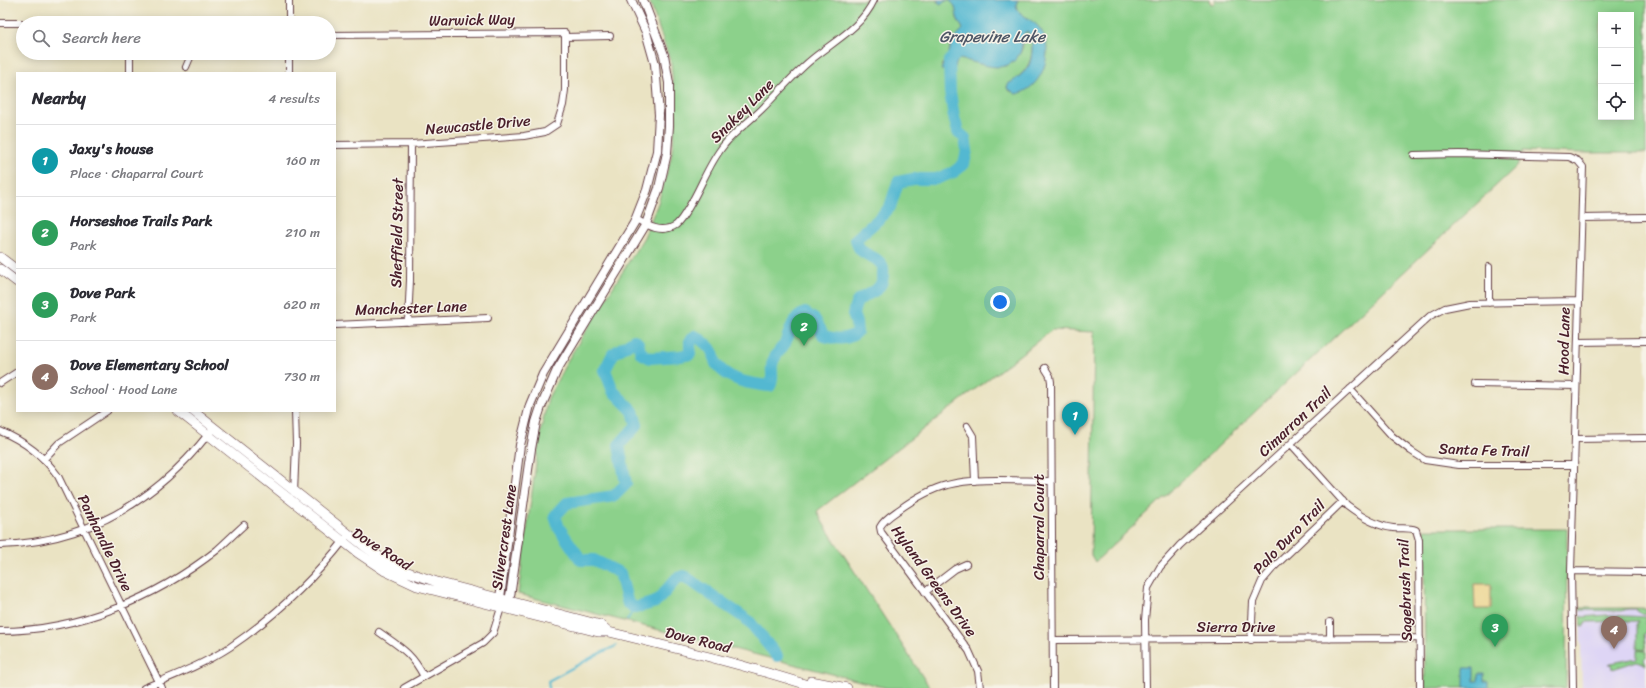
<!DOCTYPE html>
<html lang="en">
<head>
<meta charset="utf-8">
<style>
  body { margin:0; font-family:Sriracha,sans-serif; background:#f2f2f3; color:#2b2b33 }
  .controls { position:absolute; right:12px; top:12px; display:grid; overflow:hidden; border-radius:0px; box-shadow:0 2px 10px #0003 }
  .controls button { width:36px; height:36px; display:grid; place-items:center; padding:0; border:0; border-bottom:1px solid #e1e1e2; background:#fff; color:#2b2b33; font:20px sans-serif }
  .you { position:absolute; left:1000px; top:302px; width:14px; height:14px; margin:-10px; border:3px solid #fff; border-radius:50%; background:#1a73e8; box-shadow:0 0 0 6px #1a73e833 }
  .badge { display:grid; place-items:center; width:26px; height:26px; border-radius:50%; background:#c8321e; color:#fff; font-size:13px; font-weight:700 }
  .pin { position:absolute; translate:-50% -33px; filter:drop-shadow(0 1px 2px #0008) }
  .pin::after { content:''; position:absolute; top:21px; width:14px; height:12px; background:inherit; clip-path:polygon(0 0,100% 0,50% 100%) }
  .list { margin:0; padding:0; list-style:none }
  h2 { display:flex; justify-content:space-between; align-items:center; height:52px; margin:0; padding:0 16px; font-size:17px }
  h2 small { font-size:13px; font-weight:400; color:#7c7c81 }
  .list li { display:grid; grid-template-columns:26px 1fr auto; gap:12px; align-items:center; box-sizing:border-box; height:72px; padding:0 16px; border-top:1px solid #e1e1e2 }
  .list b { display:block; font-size:15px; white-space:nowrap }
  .list p { margin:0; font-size:13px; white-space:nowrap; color:#7c7c81 }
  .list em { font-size:13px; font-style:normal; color:#7c7c81 }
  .icon { flex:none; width:22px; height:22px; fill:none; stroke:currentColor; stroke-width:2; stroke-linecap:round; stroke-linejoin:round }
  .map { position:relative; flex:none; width:1646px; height:688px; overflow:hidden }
  .search { position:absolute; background:#fff; box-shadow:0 2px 10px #0003; left:16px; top:16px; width:320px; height:44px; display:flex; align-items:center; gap:10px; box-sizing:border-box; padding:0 14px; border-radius:22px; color:#7c7c81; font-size:15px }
  .panel { position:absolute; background:#fff; box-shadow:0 2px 10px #0003; left:16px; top:72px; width:320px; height:340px; border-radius:0px }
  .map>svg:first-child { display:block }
  .built { fill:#ded5f5 }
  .green { fill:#8cd18b; stroke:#6b785b; fill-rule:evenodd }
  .sand { fill:#eeda9e; stroke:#9c7c64 }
  .water { fill:#53b8d1; stroke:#4e6c7e }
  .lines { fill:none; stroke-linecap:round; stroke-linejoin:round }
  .stream { stroke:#53b8d1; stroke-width:2 }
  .river { stroke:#53b8d1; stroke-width:12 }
  .minor-casing { stroke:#623c42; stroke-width:8 }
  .tertiary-casing { stroke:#623c42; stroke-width:10 }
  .secondary-casing { stroke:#623c42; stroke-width:10 }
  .minor { stroke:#fff; stroke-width:6 }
  .tertiary { stroke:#fff; stroke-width:8 }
  .secondary { stroke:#fff; stroke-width:9 }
  .labels { text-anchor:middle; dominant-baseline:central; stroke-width:3; stroke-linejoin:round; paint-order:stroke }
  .street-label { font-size:15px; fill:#4a1f2b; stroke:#f7f3e8 }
  .water-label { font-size:16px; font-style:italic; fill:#4d5565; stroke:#f7f3e8 }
</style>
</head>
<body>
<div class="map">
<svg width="1646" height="688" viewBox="0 0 1646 688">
  <rect width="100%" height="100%" fill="#f7f3e8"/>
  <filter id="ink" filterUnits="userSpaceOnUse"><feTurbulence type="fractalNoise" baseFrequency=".025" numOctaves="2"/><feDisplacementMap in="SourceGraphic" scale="8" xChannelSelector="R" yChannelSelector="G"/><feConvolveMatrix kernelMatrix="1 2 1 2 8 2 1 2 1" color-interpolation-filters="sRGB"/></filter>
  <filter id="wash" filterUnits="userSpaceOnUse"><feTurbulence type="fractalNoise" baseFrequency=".012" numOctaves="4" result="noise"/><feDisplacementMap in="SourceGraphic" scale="16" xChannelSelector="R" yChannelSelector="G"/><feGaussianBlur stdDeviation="0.9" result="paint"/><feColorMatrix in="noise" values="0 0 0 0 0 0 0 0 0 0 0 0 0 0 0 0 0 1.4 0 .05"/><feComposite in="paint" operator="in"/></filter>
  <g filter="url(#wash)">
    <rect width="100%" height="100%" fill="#eae3c3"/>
    <path class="built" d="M1580 608H1646V688H1582Z"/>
    <path class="green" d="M649 0H937V2L949 0 954 3 956 7 957 18 963 29 950 45 949 53 941 66 956 62 958 59 1006 66C1014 61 1021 55 1023 45 1024 40 1022 37 1025 32H1028C1034 41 1033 58 1027 67 1023 74 1015 80 1008 84L1007 88 1011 92 1043 70 1047 52 1041 30 1017 10 1016 4 1018 0H1209L1211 4 1215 3 1214 0H1646V153H1583L1523 151 1517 166 1095 562 1091 555 1094 332 1052 330 817 511 823 523 930 688H887L518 594 540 434 548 398 569 358 644 237 658 203 671 158 676 120 671 63ZM1601 15H1631V117H1601Z
      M1424 529H1567L1566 688H1425Z
      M1580 608H1646V614L1640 613 1635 609H1628L1621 611 1580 610Z
      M1606 615 1646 617V633L1644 634 1646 650 1637 649V624L1639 623 1638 621 1585 622 1584 626H1581L1580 616 1583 617Z
      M1637 650 1646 651V658L1644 659 1646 665 1637 661 1613 669 1612 664H1609L1611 663 1637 658Z"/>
    <path class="sand" d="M1474 584H1491V609H1475Z"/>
    <path class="water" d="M937 0H1018L1016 4 1017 10C1024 17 1036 22 1041 30 1056 52 1041 90 1016 94L1007 88 1008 84C1015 80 1023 74 1028 67 1033 58 1034 40 1028 32H1025C1021 39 1023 46 1020 53 1006 79 979 61 958 59L954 70H941L945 59 949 53 952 41 963 29C961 25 958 21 957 17 955 9 957 5 948 0L940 4Z
      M1464 668H1474V681H1478V674H1484V681H1488V688H1464Z"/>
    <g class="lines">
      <path class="stream" d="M627 620 635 608
        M549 688 548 681 598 654 616 646"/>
      <path class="river" d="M777 656 749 621 684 576 677 578 656 602 635 608 628 604 620 573 594 560H581L559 528 555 516 567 503 614 496 626 484 619 445 637 425 633 411 613 391 605 370 613 354 634 340 638 343 641 353 650 358 680 356 690 354V341L695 336C702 340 710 346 713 353 715 357 714 362 717 365 729 381 751 384 770 386 774 379 771 372 772 365 773 356 781 350 785 343 791 331 791 319 805 313L815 320 824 336C836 339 847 341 857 332L856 323 853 314C854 311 855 305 857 302 865 292 883 294 883 274 883 270 884 268 882 265 873 252 860 259 856 239L880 218 890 207 898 182 913 179H936L954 172 964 164 967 150 965 138 958 132 954 117 950 92 949 61 955 55"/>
    </g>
  </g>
  <g filter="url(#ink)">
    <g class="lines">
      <defs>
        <path id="minor" d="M289 0V23
          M0 23H88
          M329 35 565 33V90L563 105 557 124 545 132 524 136 411 144 335 145
          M565 37 610 36
          M130 53V73
          M186 67 192 53
          M289 73V53
          M1414 155 1459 154 1569 157 1578 161 1583 167 1571 571 1573 688
          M1582 218 1646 217
          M636 219C648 226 662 234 676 225 682 220 686 212 690 205 702 185 709 163 724 145 734 132 750 121 762 109 778 93 793 75 811 60 834 41 861 28 874 0
          M1489 267V303
          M408 322 410 280 411 144
          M335 325 488 318
          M1579 342 1646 341
          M1045 368 1050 376 1051 382 1053 688
          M0 383 17 372
          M1475 384 1576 386
          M1350 389 1392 436 1411 451 1425 460 1459 465H1574
          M967 426 973 436 975 481
          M0 431C24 441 43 455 58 476L162 688
          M1575 439 1646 438
          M1291 444 1347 506C1360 516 1377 526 1393 528 1401 529 1408 527 1416 530L1419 540 1420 688
          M44 459 59 443 107 411
          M294 493 296 444 295 411
          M0 545C88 542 156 501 210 432
          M1571 571 1646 572
          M925 592 955 569 966 564
          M1330 622V639
          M0 631C78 631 156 598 217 550 226 542 235 533 244 525
          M379 632C400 647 412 653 424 677
          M1053 640 1420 638
          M1251 640 1253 602 1262 581 1274 567 1343 501
          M144 688C173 676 204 664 230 647 274 617 313 580 345 539
          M404 688 483 643 493 633 501 608
          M980 688 978 671 969 651 881 532 880 527C884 519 893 514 900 509 914 499 931 489 947 485 976 477 1020 481 1051 481
          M1146 688 1145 620 1148 588 1160 567 1180 545 1430 316 1445 308 1470 303 1578 301"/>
        <path id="tertiary" d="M501 604 500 598 520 445 530 405 543 374 634 223 647 190 657 151 659 115 655 64 646 32 631 0
          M505 605 509 601 511 590 531 449 536 422 541 407 557 370 646 224 659 188 667 153 669 126V83L664 55 643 0"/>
        <path id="secondary" d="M0 257 17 270
          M0 269 17 282
          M178 411 358 553 385 571 417 586 598 632H609C679 649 749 666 817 688
          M193 411 364 546 389 563 405 571 437 582 601 625 609 632
          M811 681 847 688"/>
      </defs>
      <use href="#minor" class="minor-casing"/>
      <use href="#tertiary" class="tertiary-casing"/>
      <use href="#secondary" class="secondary-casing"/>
      <use href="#minor" class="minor"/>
      <use href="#tertiary" class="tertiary"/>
      <use href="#secondary" class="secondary"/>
    </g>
  </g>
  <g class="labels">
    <g class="street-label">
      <text transform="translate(472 20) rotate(-1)">Warwick Way</text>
      <text transform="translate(742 111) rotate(-45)">Snakey Lane</text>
      <text transform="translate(478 125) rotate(-5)">Newcastle Drive</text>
      <text transform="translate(397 233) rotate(-89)">Sheffield Street</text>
      <text transform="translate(411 308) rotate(-2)">Manchester Lane</text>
      <text transform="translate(1564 341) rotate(-89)">Hood Lane</text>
      <text transform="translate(1295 422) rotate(-43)">Cimarron Trail</text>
      <text transform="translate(1484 450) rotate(2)">Santa Fe Trail</text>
      <text transform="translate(1039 527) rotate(-90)">Chaparral Court</text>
      <text transform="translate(504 537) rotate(-82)">Silvercrest Lane</text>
      <text transform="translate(1289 537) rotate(-46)">Palo Duro Trail</text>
      <text transform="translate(105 543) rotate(64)">Panhandle Drive</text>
      <text transform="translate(382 549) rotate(32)">Dove Road</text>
      <text transform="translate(934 581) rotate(54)">Hyland Greens Drive</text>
      <text transform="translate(1405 590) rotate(-92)">Sagebrush Trail</text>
      <text x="1236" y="627">Sierra Drive</text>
      <text transform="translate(698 640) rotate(14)">Dove Road</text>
    </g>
    <g class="water-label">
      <text x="992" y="36">Grapevine Lake</text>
    </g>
  </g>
</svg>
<div class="controls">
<button>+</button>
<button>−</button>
<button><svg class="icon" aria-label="locate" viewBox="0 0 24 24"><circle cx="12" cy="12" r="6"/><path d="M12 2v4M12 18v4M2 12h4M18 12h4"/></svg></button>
</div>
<div class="you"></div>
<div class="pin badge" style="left:1075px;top:435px;background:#0f9aa8">1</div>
<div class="pin badge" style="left:804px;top:346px;background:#2e9e5b">2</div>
<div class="pin badge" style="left:1495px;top:647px;background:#2e9e5b">3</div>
<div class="pin badge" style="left:1614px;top:649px;background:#8d6e63">4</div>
<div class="search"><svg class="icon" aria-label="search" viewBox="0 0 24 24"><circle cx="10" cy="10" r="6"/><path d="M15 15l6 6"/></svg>Search here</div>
<section class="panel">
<h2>Nearby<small>4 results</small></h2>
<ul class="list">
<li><span class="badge" style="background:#0f9aa8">1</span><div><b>Jaxy's house</b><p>Place · Chaparral Court</p></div><em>160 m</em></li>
<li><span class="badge" style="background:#2e9e5b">2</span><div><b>Horseshoe Trails Park</b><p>Park</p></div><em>210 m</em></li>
<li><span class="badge" style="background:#2e9e5b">3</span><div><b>Dove Park</b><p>Park</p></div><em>620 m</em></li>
<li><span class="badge" style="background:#8d6e63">4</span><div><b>Dove Elementary School</b><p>School · Hood Lane</p></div><em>730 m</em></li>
</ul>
</section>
</div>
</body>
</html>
